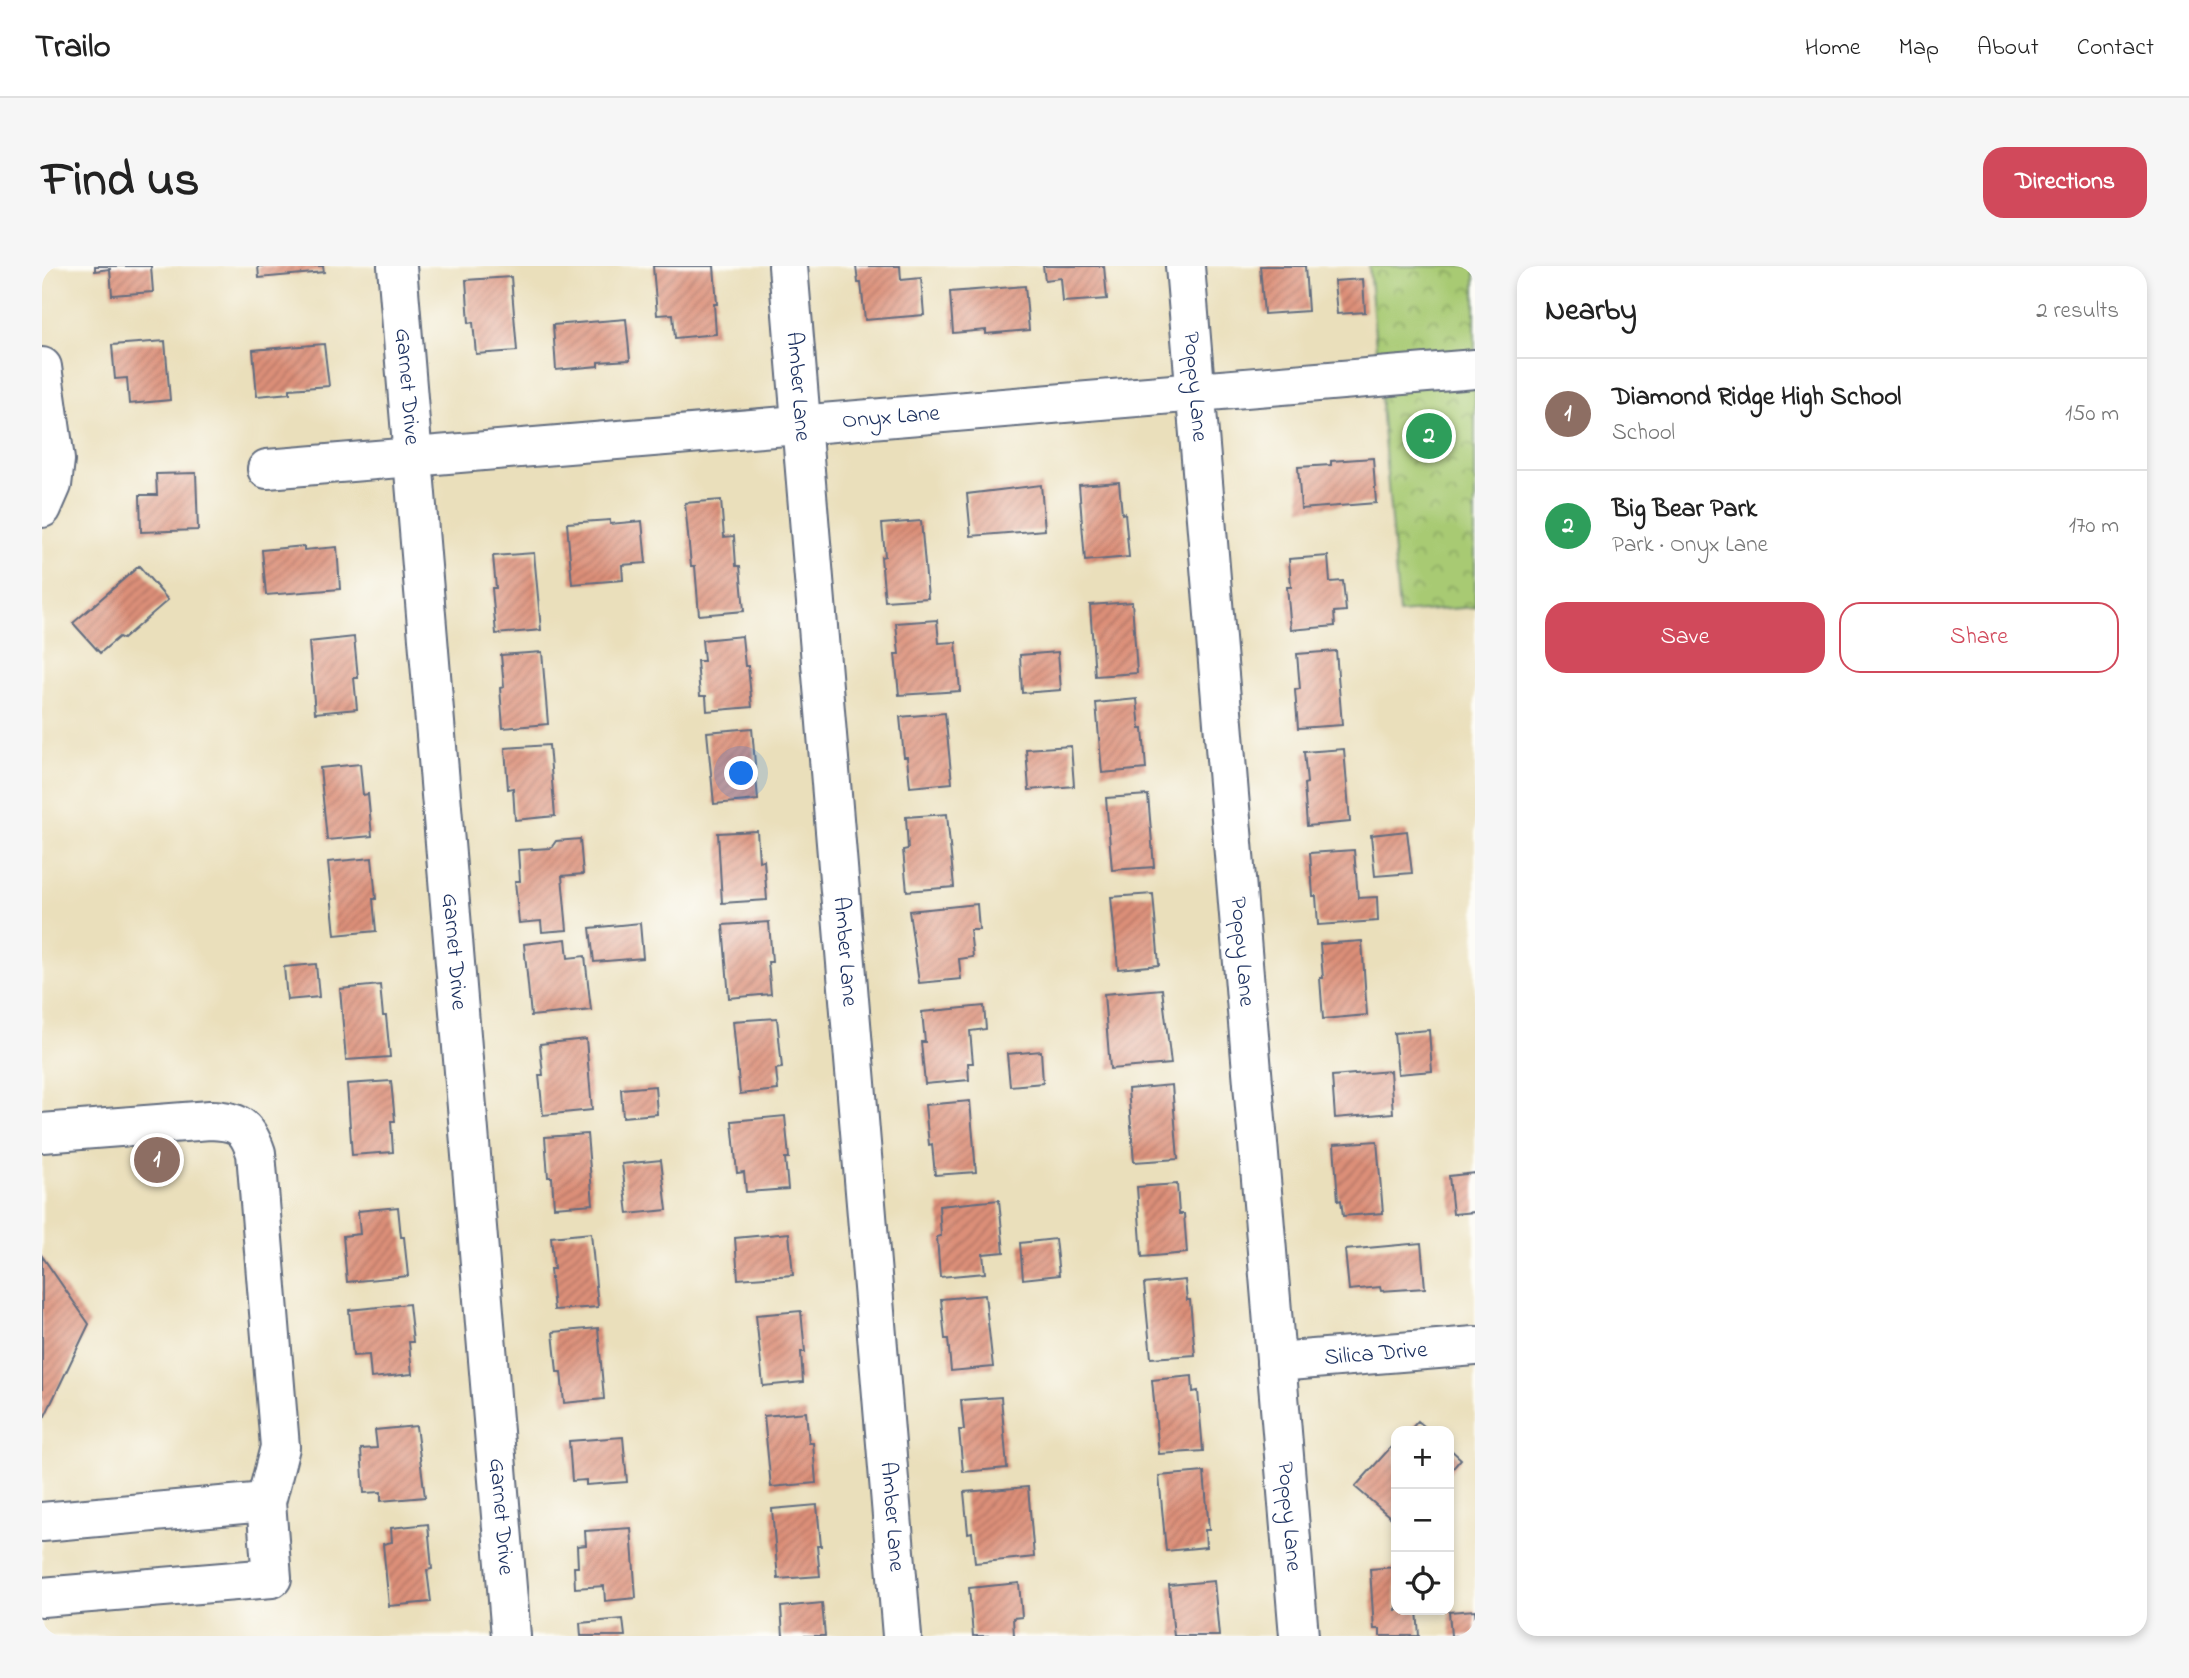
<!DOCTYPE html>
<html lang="en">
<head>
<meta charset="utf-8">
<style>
  body { margin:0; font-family:"Indie Flower",sans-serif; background:#f6f6f6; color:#222 }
  .controls { position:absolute; right:21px; bottom:21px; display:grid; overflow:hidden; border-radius:14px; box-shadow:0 4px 10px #0003 }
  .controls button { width:63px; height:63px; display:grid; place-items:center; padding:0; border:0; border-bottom:2px solid #e0e0e0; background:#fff; color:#222; font:35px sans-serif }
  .you { position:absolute; left:700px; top:508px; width:24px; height:24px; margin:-18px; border:5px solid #fff; border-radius:50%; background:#1a73e8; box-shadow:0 0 0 10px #1a73e833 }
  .badge { display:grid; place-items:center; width:46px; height:46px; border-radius:50%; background:#d1495b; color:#fff; font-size:23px; font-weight:700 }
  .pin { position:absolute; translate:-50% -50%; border:4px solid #fff; box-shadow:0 2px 7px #0006 }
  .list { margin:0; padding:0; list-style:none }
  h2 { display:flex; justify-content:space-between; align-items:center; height:91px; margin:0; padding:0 28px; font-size:30px }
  h2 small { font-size:23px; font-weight:400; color:#767676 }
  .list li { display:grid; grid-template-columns:46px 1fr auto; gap:21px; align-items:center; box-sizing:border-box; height:112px; padding:0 28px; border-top:2px solid #e0e0e0 }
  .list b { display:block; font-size:26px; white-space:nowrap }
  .list p { margin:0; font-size:23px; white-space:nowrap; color:#767676 }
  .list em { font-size:23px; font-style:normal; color:#767676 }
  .actions { display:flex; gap:14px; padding:21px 28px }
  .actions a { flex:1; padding:16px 0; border:2px solid #d1495b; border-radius:21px; text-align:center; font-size:24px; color:#d1495b }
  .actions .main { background:#d1495b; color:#fff }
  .icon { flex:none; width:38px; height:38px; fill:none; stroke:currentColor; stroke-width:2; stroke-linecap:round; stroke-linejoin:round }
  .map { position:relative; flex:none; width:1433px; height:1370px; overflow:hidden; border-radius:21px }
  header { display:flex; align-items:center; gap:42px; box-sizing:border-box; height:98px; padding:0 35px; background:#fff; border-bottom:2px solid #e0e0e0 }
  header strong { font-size:33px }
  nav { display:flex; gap:38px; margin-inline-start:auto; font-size:24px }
  .intro { display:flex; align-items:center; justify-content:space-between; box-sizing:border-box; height:168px; padding:0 42px }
  h1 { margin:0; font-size:49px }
  .button { padding:18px 32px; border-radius:21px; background:#d1495b; color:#fff; font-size:24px; font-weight:700 }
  main { display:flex; gap:42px; padding:0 42px }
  aside { flex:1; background:#fff; border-radius:21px; box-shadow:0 4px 10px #0003 }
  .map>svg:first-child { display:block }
  .park { fill:url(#park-crowns); stroke:#627c68; stroke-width:2 }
  .building { fill:url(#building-hatch) }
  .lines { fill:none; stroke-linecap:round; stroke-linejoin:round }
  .minor-casing { stroke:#636d7f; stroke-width:42 }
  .minor { stroke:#fff; stroke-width:38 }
  .labels { text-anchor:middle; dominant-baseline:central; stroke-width:5; stroke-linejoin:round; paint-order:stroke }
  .street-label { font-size:23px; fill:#1b2f5e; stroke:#fdfcf7 }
</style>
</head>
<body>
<header>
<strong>Trailo</strong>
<nav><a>Home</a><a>Map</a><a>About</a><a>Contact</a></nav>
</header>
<div class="intro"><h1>Find us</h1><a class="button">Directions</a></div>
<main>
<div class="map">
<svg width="1433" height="1370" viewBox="0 0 1433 1370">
  <defs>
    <pattern id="park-crowns" width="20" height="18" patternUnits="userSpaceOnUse" patternTransform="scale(1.75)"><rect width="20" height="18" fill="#a8ca73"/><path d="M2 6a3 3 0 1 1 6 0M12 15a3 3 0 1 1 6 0" fill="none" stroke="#88a462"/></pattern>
    <pattern id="building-hatch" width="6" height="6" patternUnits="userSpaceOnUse" patternTransform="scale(1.75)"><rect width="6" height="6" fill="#dc8f78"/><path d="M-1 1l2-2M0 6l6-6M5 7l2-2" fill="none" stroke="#b27566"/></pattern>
  </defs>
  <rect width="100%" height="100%" fill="#fdfcf7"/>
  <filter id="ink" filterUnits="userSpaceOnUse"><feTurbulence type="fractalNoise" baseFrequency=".0143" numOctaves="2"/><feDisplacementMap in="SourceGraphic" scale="14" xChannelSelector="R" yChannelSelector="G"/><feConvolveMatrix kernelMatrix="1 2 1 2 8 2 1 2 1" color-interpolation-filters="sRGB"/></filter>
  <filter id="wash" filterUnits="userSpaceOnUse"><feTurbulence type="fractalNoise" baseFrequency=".00686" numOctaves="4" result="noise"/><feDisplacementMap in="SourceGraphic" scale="28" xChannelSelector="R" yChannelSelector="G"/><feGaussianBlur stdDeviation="1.57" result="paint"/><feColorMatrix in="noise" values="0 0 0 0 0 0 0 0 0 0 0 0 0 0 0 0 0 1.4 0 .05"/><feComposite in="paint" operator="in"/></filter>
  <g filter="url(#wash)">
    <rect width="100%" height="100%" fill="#eadfbb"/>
    <path class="park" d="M1327 0H1433V341L1357 347Z"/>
    <g id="blocks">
      <path class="building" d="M53 0H109L111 26 70 29 68 3 53 5Z
        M216 0H281L282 6 217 12Z
        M611 0H672L675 38H672L674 68 633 72 631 48 615 49Z
        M814 0H858L859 14 879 12 882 49 823 54 819 17H816Z
        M1001 0H1062L1065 33 1021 36 1019 12 1003 14Z
        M1218 0H1263L1266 45 1222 48Z
        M469 11 475 85 434 88 431 56 427 57 424 14Z
        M1321 13 1323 46 1295 48 1292 15Z
        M983 20 987 64 944 68V64L911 67 908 26Z
        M584 53 588 94 556 96V100L514 104 511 59Z
        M123 75 128 134 87 138 85 112 73 113 70 79Z
        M282 78 287 120 248 123V127L215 130 211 84Z
        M1331 192 1334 237 1259 243 1256 201 1289 199V195Z
        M154 207 156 264 99 266 98 229H115L114 208Z
        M1077 216 1080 248 1083 247 1087 291 1043 295 1037 219Z
        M999 219 1003 264 929 270 925 228Z
        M679 234 682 271 692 270 694 300H698L702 345 657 349 653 300H649L643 237Z
        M568 254V258L600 255 604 297 580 299 581 314 530 318 525 257Z
        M879 255 886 332 843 335 839 291 843 290 840 258Z
        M262 280V284L295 281 298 323 224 329 220 284Z
        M492 287 499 364 454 368 450 322H454L451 290Z
        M1286 290 1288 316 1301 315 1304 345 1292 346 1293 360 1249 364 1245 321H1249L1247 293Z
        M97 300 126 334 81 373 77 371 58 387 31 357Z
        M1090 336 1095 407 1053 410 1048 339Z
        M895 354 897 377 914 376 918 425 857 429 853 388H857L854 357Z
        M700 370 703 400H706L710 441 665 445 664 430H658L655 395H662L660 374Z
        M312 371 316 412H312L315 443 273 447 267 376Z
        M1294 385 1300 459 1256 462 1253 424 1258 423 1255 388Z
        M500 386 506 458 461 462 458 422 462 421 459 389Z
        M1016 386 1019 424 980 427 978 389Z
        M1095 433 1098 463H1101L1104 503 1060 507 1054 437Z
        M903 447 910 517 868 521 865 491H862L858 451Z
        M710 462 716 534 672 538 665 466Z
        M507 479 513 550 473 554 471 522 466 523 463 482Z
        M1029 480 1032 520 987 524 984 483Z
        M1302 483 1308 556 1265 560 1262 518 1265 517 1262 486Z
        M318 498 321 529 326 528 330 570 285 574 278 502Z
        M1106 529 1112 601 1070 604 1064 532Z
        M905 548 912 621 865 625 861 584 866 583 864 551Z
        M715 565 717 595 722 594 725 634 680 637 676 567Z
        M1365 565 1370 607 1333 610 1329 569Z
        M538 573 541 608 520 610 525 664 500 666 499 655 477 657 473 615H478L476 584 509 582 514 575Z
        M1312 584 1316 632 1335 631 1336 655 1276 659 1274 630H1271L1268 587Z
        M330 592 334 633H331L334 665 293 669 286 596Z
        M1111 628 1117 699 1076 703 1069 631Z
        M935 638 937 664H928L931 691 917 693 919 713 877 717 867 645Z
        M727 656 730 696H726L729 728 687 732 681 659Z
        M598 657 601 692 552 696 548 662Z
        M524 673 526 692 543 690 549 744 489 750 482 678Z
        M1320 675 1325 749 1281 753 1278 712H1281L1278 678Z
        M274 698 277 731 245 734 242 701Z
        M338 719 341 750H344L348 791 304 794 298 723Z
        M1120 723 1129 798 1068 803 1062 728Z
        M942 740 944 763 928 765 931 797H926L927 814 883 818 879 776H883L880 746Z
        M735 752 740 802 734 803 736 824 698 828 691 755Z
        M1387 764 1390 805 1356 808 1352 767Z
        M544 773 550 844 501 849 497 809H501L498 778Z
        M999 785 1001 817 968 820 965 788Z
        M1348 805 1351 847 1293 852 1290 810Z
        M349 815 353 855H349L351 886 310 889 305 818Z
        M1130 819 1136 893 1092 896 1086 823Z
        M613 820 615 848 581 851 579 823Z
        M928 835 934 906 893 909 890 878 887 879 883 839Z
        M743 850 747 892H743L746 923 704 926 702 906 695 907 690 855Z
        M545 868 551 938 512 941 510 911H506L503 871Z
        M1335 875 1341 947 1301 950 1299 934 1296 935 1292 878Z
        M619 894 625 944 586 948 580 898Z
        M1433 907V946L1411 948 1407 910Z
        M1135 918 1137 948H1142L1145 987 1100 991 1095 921Z
        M957 934 962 986 941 988 943 1007 898 1011 895 971 899 970 897 940Z
        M356 941 359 971H362L366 1010 305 1016 301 970 318 968 316 945Z
        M549 967 556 1041 512 1044 508 1003H512L509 971Z
        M747 967 751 1009 696 1013 693 972Z
        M1013 973 1017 1009 981 1013 978 977Z
        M1379 977 1383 1022 1339 1025 1338 1021 1307 1024 1303 984Z
        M0 990 47 1058 3 1150 0 1149Z
        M1143 1014 1145 1034H1148L1153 1089 1109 1092 1102 1018Z
        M943 1029 951 1101 909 1105 906 1073H903L899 1033Z
        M367 1038 371 1076H367L370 1108 329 1112 327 1089 311 1090 307 1044Z
        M759 1045 763 1086H759L761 1116 721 1120 714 1049Z
        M556 1062 562 1133 522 1137 519 1106H515L511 1066Z
        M1150 1110 1151 1126 1156 1125 1161 1185 1117 1188 1110 1114Z
        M959 1131 965 1202 921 1206 917 1164H922L919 1134Z
        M764 1146 767 1177H771L774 1217 729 1221 722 1150Z
        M1376 1155 1388 1165H1367Z
        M374 1160 383 1231 339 1235V1226L322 1227 319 1183 335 1182 333 1164Z
        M581 1171 585 1216 544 1219V1214L530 1215 527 1175Z
        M1354 1180V1256L1313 1221 1349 1181 1351 1183Z
        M1407 1182 1419 1193 1407 1207Z
        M1162 1206 1167 1264H1163L1164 1281 1124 1285 1117 1210Z
        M986 1221 992 1291 933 1297 930 1266 926 1267 922 1226Z
        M775 1239 779 1280H775L778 1310 736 1313 730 1243Z
        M386 1258 390 1303 385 1304 389 1336 347 1340 341 1278 350 1276 349 1262Z
        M589 1262 594 1332 563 1335 562 1320 533 1322 532 1301H536L535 1280 544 1279 543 1265Z
        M1354 1301V1344H1375L1377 1370H1338V1363H1332L1328 1303Z
        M1172 1315 1177 1370H1132L1127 1319Z
        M977 1317 980 1351 971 1352 972 1370H931L927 1322Z
        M780 1337 783 1370H741L739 1341Z
        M1433 1344V1370H1409L1407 1346Z
        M581 1353 583 1370H539L538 1357Z"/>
    </g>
  </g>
  <g filter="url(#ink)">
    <use href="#blocks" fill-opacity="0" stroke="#636d7f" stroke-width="2"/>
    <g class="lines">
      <defs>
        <g id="minor">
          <path id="s1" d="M355 0 469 1370"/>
          <path id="s2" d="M746 0 860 1370"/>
          <path id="s3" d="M1143 0 1257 1370"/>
          <path d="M0 101 13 194 10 219 0 242"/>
          <path id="s4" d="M225 203 1433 103"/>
          <path d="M0 867 168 854C196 855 205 860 214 887L238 1181 224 1236 230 1312 0 1331"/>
          <path id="s5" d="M1234 1096 1433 1080"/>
          <path d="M0 1256 224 1236"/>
        </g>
      </defs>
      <use href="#minor" class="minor-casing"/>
      <use href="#minor" class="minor"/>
    </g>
  </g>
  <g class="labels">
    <g class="street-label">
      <text stroke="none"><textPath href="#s1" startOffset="121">Garnet Drive</textPath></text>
      <text stroke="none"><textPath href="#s2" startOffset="121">Amber Lane</textPath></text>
      <text stroke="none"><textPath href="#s3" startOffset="121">Poppy Lane</textPath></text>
      <text stroke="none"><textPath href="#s4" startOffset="626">Onyx Lane</textPath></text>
      <text stroke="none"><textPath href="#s1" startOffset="688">Garnet Drive</textPath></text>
      <text stroke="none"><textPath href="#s2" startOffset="688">Amber Lane</textPath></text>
      <text stroke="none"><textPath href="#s3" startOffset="688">Poppy Lane</textPath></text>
      <text stroke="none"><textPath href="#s5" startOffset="100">Silica Drive</textPath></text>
      <text stroke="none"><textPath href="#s1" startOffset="1255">Garnet Drive</textPath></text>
      <text stroke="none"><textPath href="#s2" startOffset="1255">Amber Lane</textPath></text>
      <text stroke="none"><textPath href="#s3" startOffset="1255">Poppy Lane</textPath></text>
    </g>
  </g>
</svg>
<div class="controls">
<button>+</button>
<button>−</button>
<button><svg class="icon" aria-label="locate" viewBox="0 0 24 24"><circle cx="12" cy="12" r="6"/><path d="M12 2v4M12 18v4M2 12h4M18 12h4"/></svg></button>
</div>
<div class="you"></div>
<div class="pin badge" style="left:115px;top:894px;background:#8d6e63">1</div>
<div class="pin badge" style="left:1387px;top:170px;background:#2e9e5b">2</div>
</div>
<aside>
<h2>Nearby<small>2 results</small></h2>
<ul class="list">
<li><span class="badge" style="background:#8d6e63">1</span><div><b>Diamond Ridge High School</b><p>School</p></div><em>150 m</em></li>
<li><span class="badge" style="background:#2e9e5b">2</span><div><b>Big Bear Park</b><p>Park · Onyx Lane</p></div><em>170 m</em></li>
</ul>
<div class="actions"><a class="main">Save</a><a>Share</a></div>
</aside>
</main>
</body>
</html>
